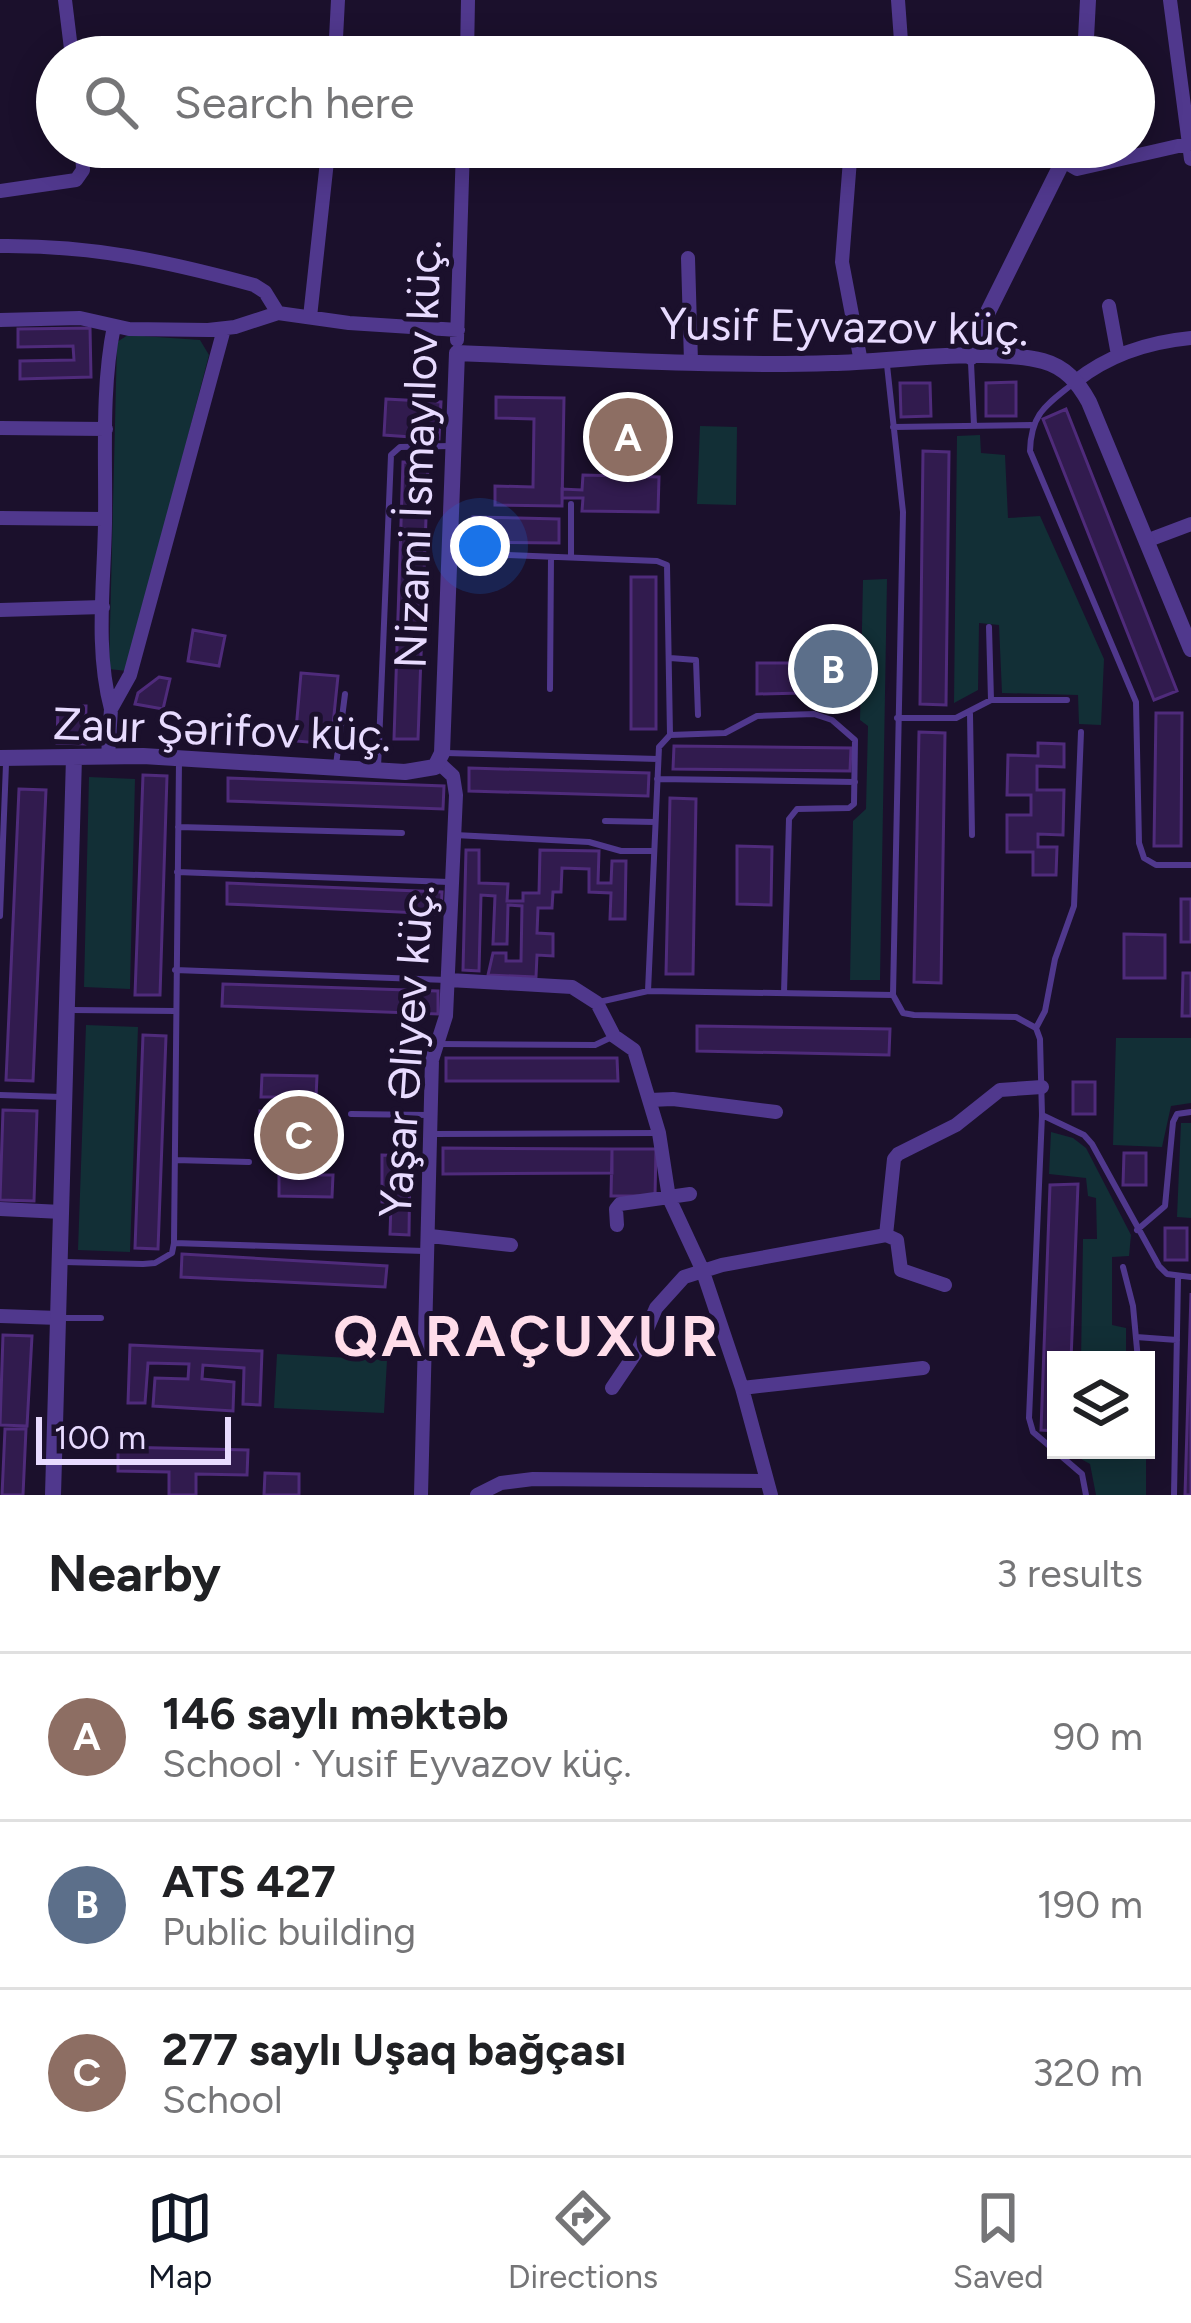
<!DOCTYPE html>
<html lang="en">
<head>
<meta charset="utf-8">
<style>
  body { margin:0; font-family:Figtree,sans-serif; background:#f6f6f6; color:#202124 }
  .controls { position:absolute; right:36px; bottom:36px; display:grid; overflow:hidden; border-radius:0px; box-shadow:0 6px 30px #0003 }
  .controls button { width:108px; height:108px; display:grid; place-items:center; padding:0; border:0; border-bottom:3px solid #e0e0e0; background:#fff; color:#202124; font:60px sans-serif }
  .scale { position:absolute; left:36px; bottom:30px; width:195px; box-sizing:border-box; padding-left:12px; border:6px solid #e8dbff; border-top:0; font-size:33px; line-height:42px; white-space:nowrap; color:#e8dbff; -webkit-text-stroke:9px #1b102c; paint-order:stroke }
  .you { position:absolute; left:480px; top:546px; width:42px; height:42px; margin:-30px; border:9px solid #fff; border-radius:50%; background:#1a73e8; box-shadow:0 0 0 18px #1a73e833 }
  .badge { display:grid; place-items:center; width:78px; height:78px; border-radius:50%; background:#111827; color:#fff; font-size:39px; font-weight:700 }
  .pin { position:absolute; translate:-50% -50%; border:6px solid #fff; box-shadow:0 3px 12px #0006 }
  .list { margin:0; padding:0; list-style:none }
  h2 { display:flex; justify-content:space-between; align-items:center; height:156px; margin:0; padding:0 48px; font-size:51px }
  h2 small { font-size:39px; font-weight:400; color:#757577 }
  .list li { display:grid; grid-template-columns:78px 1fr auto; gap:36px; align-items:center; box-sizing:border-box; height:168px; padding:0 48px; border-top:3px solid #e0e0e0 }
  .list b { display:block; font-size:45px; white-space:nowrap }
  .list p { margin:0; font-size:39px; white-space:nowrap; color:#757577 }
  .list em { font-size:39px; font-style:normal; color:#757577 }
  .icon { flex:none; width:66px; height:66px; fill:none; stroke:currentColor; stroke-width:2; stroke-linecap:round; stroke-linejoin:round }
  .map { position:relative; flex:none; width:1191px; height:1495px; overflow:hidden }
  .search { position:absolute; background:#fff; box-shadow:0 6px 30px #0003; left:36px; right:36px; top:36px; height:132px; display:flex; align-items:center; gap:30px; box-sizing:border-box; padding:0 42px; border-radius:66px; color:#757577; font-size:45px }
  .sheet { height:660px; background:#fff }
  nav { display:flex; justify-content:space-around; align-items:center; box-sizing:border-box; height:168px; border-top:3px solid #e0e0e0; background:#fff; font-size:33px; color:#757577 }
  nav a { display:grid; justify-items:center; gap:6px }
  nav .on { color:#111827 }
  .map>svg:first-child { display:block }
  .green { fill:#122f36 }
  .building { fill:#311b4e; stroke:#4f2b7b; stroke-width:3 }
  .lines { fill:none; stroke-linecap:round; stroke-linejoin:round }
  .service { stroke:#50388d; stroke-width:6 }
  .minor { stroke:#50388d; stroke-width:14 }
  .tertiary { stroke:#50388d; stroke-width:16 }
  .labels { text-anchor:middle; dominant-baseline:central; stroke-width:10; stroke-linejoin:round; paint-order:stroke }
  .street-label { font-size:45px; fill:#e8dbff; stroke:#1b102c }
  .district-label { font-size:57px; font-weight:bold; letter-spacing:3px; fill:#ffddea; stroke:#1b102c }
</style>
</head>
<body>
<div class="map">
<svg width="1191" height="1495" viewBox="0 0 1191 1495">
  <rect width="100%" height="100%" fill="#1b102c"/>
  <path class="green" d="M128 335 200 340 209 355 127 671 109 669 117 342Z
    M700 426 737 427 736 505 697 504Z
    M980 435 981 453 1005 455 1008 518 1040 516 1104 659 1101 725 1079 724 1078 695 1002 693 999 625 979 623 978 690 954 703 957 436Z
    M887 579 880 980H850L853 821 866 809 868 726 860 720 863 580Z
    M89 777 135 779 130 989 84 987Z
    M86 1025 138 1027 130 1252 78 1250Z
    M1116 1038H1191V1103L1171 1106 1162 1147 1113 1145Z
    M1181 1123H1191V1218L1177 1217Z
    M1051 1132 1073 1138 1086 1148 1131 1235 1129 1256 1112 1257V1325L1126 1328V1360H1081L1083 1239H1097L1096 1198 1088 1196 1086 1178 1049 1174Z
    M277 1354 387 1360 384 1413 274 1408Z
    M1065 1450H1146V1495H1096L1090 1464Z"/>
  <path class="building" d="M90 328 91 377 20 379V361L74 360 73 346 18 347V329Z
    M1016 382V416H986V383Z
    M900 383H930L931 416 901 417Z
    M496 397 564 398 562 506 495 505V486L533 487 534 419 496 418Z
    M386 399 441 402 439 439 384 435Z
    M1066 409 1177 691 1154 700 1043 419Z
    M923 451 949 452 946 705 920 704Z
    M403 462 428 463 418 739H394Z
    M583 475 659 477 658 512 582 511 583 498H562V489L582 490Z
    M473 517 559 519V543L473 542Z
    M631 577H656V729H631Z
    M193 630 225 636 219 666 188 661Z
    M757 663H802V693L757 694Z
    M301 673 338 676 331 744 295 741Z
    M159 677 170 679 163 709 135 704 138 693Z
    M58 706H86L85 744 57 743Z
    M1156 713H1182L1181 846H1154Z
    M919 732 945 733 941 983 914 982Z
    M1038 743 1064 744V767L1037 766V790H1064L1063 835 1038 834V847H1057L1056 875H1033V852H1007V815H1031V795H1007L1008 755 1038 756Z
    M674 746 851 748 850 771 673 769Z
    M469 768 649 773 648 796 469 791Z
    M143 775 167 776 160 995H135Z
    M228 778 444 786 443 809 228 801Z
    M19 789 46 790 33 1081 6 1080Z
    M670 798 696 799 693 974H666Z
    M737 846 772 847 771 905 737 904Z
    M466 850H479V883L508 884 507 901H523V893H539L540 850 599 851 598 883H611L612 861H626L625 919H610L611 893 589 892V869L562 868 561 892H553L552 908H538L537 933 553 934V956L537 955 536 977 488 975 493 953H506V961H521L522 906 508 905 507 944H493L495 896 481 895 479 971 463 970Z
    M227 883 442 892 441 914 227 904Z
    M1181 899H1191V942H1181Z
    M1124 934 1165 935V978H1124Z
    M1183 973H1191V1016H1182Z
    M223 984 438 991V1014L222 1006Z
    M697 1026 890 1029 889 1055 697 1051Z
    M143 1035 166 1036 158 1249 135 1248Z
    M446 1058H617L618 1081H446Z
    M262 1075 317 1076 316 1098H293V1111L315 1112V1136L260 1135V1111H277V1097H261Z
    M1073 1082H1095V1114H1073Z
    M3 1110 37 1111 34 1201 0 1200Z
    M277 1135 331 1136V1160H313L312 1175H333L332 1197 279 1196V1171H296V1157H277Z
    M443 1148 612 1149V1173L443 1174Z
    M612 1149H656L655 1196H611Z
    M1124 1153H1146V1185H1123Z
    M382 1155 410 1156 409 1235 390 1234 391 1203 382 1202Z
    M1078 1184 1071 1360H1056V1431L1041 1430 1050 1185Z
    M1165 1228H1187V1260H1165Z
    M182 1254 387 1266 385 1287 181 1277Z
    M1191 1293V1495H1185Z
    M3 1335 32 1336 27 1426 0 1425Z
    M130 1345 262 1351 260 1405 243 1404 244 1368 203 1365 202 1379 234 1382 233 1411 153 1406 155 1378 188 1379 189 1364 148 1363 145 1403H128Z
    M5 1429H26L23 1495H2Z
    M118 1447 248 1450 247 1475 196 1474V1495H169V1472L118 1471Z
    M265 1473 299 1474V1495H264Z"/>
  <g class="lines">
    <path class="service" d="M971 363 974 425
      M887 365 903 512 893 995
      M1075 382C1047 405 1031 412 1030 451L1136 702 1139 843 1144 858 1156 865H1191
      M893 427 1031 425
      M455 553 657 561 667 565 670 735 659 747 648 991
      M571 557V504
      M989 627 991 700
      M670 658 696 660 698 715
      M550 689 551 557
      M970 714 972 835
      M897 718H956L991 700H1067
      M1081 732 1074 906 1055 959 1045 1011 1036 1028 1040 1039 1042 1115 1029 1418 1033 1432 1082 1474 1086 1495
      M670 735 725 733 757 716 814 714 832 720 855 740 854 804 849 808 797 809 789 819 784 993
      M446 753 658 759
      M336 765 345 694
      M378 768 391 455 400 447 451 446
      M657 779 855 782
      M605 821 655 822
      M178 827 402 833
      M455 835 589 842 621 851H654
      M177 872 449 882
      M0 916 6 764
      M175 970 447 980
      M599 1002 648 991 893 995 903 1013 914 1015 1016 1017 1036 1028
      M72 1010 175 1011
      M439 1044 595 1045 614 1036
      M0 1095 62 1097
      M351 1114 428 1115
      M1042 1115 1084 1135 1092 1144 1159 1266 1167 1274 1191 1277
      M432 1134 656 1133
      M175 1160 249 1162
      M1137 1230 1165 1206 1173 1122 1177 1114 1191 1112
      M174 1243 179 761
      M64 1262 143 1264 155 1263 172 1253 174 1243 424 1251
      M1123 1267 1133 1306 1138 1360
      M63 1318H101
      M1136 1337 1177 1340
      M1174 1495 1178 1278"/>
    <path class="minor" d="M65 0 72 57
      M898 0 901 41
      M1170 0 1191 159
      M467 50 717 52 740 57
      M467 55 468 0
      M335 57 338 0
      M851 147 842 262 861 362
      M1054 147 1063 161 1077 169 1191 143
      M328 156 742 160 755 156 759 147
      M0 191 76 180 83 170 82 147
      M0 246C91 245 166 261 254 285L265 292 278 313
      M688 258 691 362
      M1109 306 1118 355
      M310 317 328 152
      M0 320 80 318 129 329 208 330 235 327 278 313 349 323 458 330
      M457 340 463 147
      M1076 381C1110 354 1149 342 1191 338
      M0 428 106 429
      M0 518 105 519
      M1146 541 1191 524
      M0 610 103 607
      M111 709C95 649 104 585 105 523 106 458 101 390 114 326
      M108 756 111 709 130 675 224 329
      M449 980 572 987 597 1003 614 1036 634 1050 659 1133 669 1198 702 1269 742 1388 771 1495
      M650 1100 673 1099 776 1112
      M0 1209 62 1212
      M617 1225 616 1209 620 1204 690 1194
      M886 1235 897 1240 901 1270 945 1285
      M430 1236 511 1245
      M0 1316 59 1318
      M612 1388 639 1348 656 1308 684 1277 722 1265 886 1235 894 1159 898 1154 956 1125 1000 1090 1042 1087
      M742 1388 923 1368
      M421 1495 432 1060 446 1016 456 795 453 776 439 763
      M477 1495 501 1483 533 1479 767 1481"/>
    <path class="tertiary" d="M1085 57 1088 0
      M971 357 975 338 1070 147
      M0 758 143 756 405 772 435 767 442 753 457 353C582 358 708 367 832 363 891 362 989 347 1043 361 1065 367 1078 382 1089 402L1191 649
      M53 1495 74 757"/>
  </g>
  <g class="labels">
    <g class="street-label">
      <text transform="translate(844 326) rotate(1)">Yusif Eyvazov küç.</text>
      <text transform="translate(417 454) rotate(-88)">Nizami İsmayılov küç.</text>
      <text transform="translate(222 729) rotate(2)">Zaur Şərifov küç.</text>
      <text transform="translate(406 1051) rotate(-86)">Yaşar Əliyev küç.</text>
    </g>
    <g class="district-label">
      <text x="527" y="1336">QARAÇUXUR</text>
    </g>
  </g>
</svg>
<div class="controls">
<button><svg class="icon" aria-label="layers" viewBox="0 0 24 24"><path d="M12 4l9 5-9 5-9-5zM3 14l9 5 9-5"/></svg></button>
</div>
<div class="scale">100 m</div>
<div class="you"></div>
<div class="pin badge" style="left:628px;top:437px;background:#8d6e63">A</div>
<div class="pin badge" style="left:833px;top:669px;background:#5c6f8a">B</div>
<div class="pin badge" style="left:299px;top:1135px;background:#8d6e63">C</div>
<div class="search"><svg class="icon" aria-label="search" viewBox="0 0 24 24"><circle cx="10" cy="10" r="6"/><path d="M15 15l6 6"/></svg>Search here</div>
</div>
<section class="sheet">
<h2>Nearby<small>3 results</small></h2>
<ul class="list">
<li><span class="badge" style="background:#8d6e63">A</span><div><b>146 saylı məktəb</b><p>School · Yusif Eyvazov küç.</p></div><em>90 m</em></li>
<li><span class="badge" style="background:#5c6f8a">B</span><div><b>ATS 427</b><p>Public building</p></div><em>190 m</em></li>
<li><span class="badge" style="background:#8d6e63">C</span><div><b>277 saylı Uşaq bağçası</b><p>School</p></div><em>320 m</em></li>
</ul>
</section>
<nav>
<a class="on"><svg class="icon" aria-label="map" viewBox="0 0 24 24"><path d="M3 6l6-2 6 2 6-2v14l-6 2-6-2-6 2zM9 4v14M15 6v14"/></svg>Map</a>
<a><svg class="icon" aria-label="directions" viewBox="0 0 24 24"><path d="M12 3l9 9-9 9-9-9zM9 14v-3h6M13 9l2 2-2 2"/></svg>Directions</a>
<a><svg class="icon" aria-label="saved" viewBox="0 0 24 24"><path d="M7 4h10v16l-5-4-5 4z"/></svg>Saved</a>
</nav>
</body>
</html>
